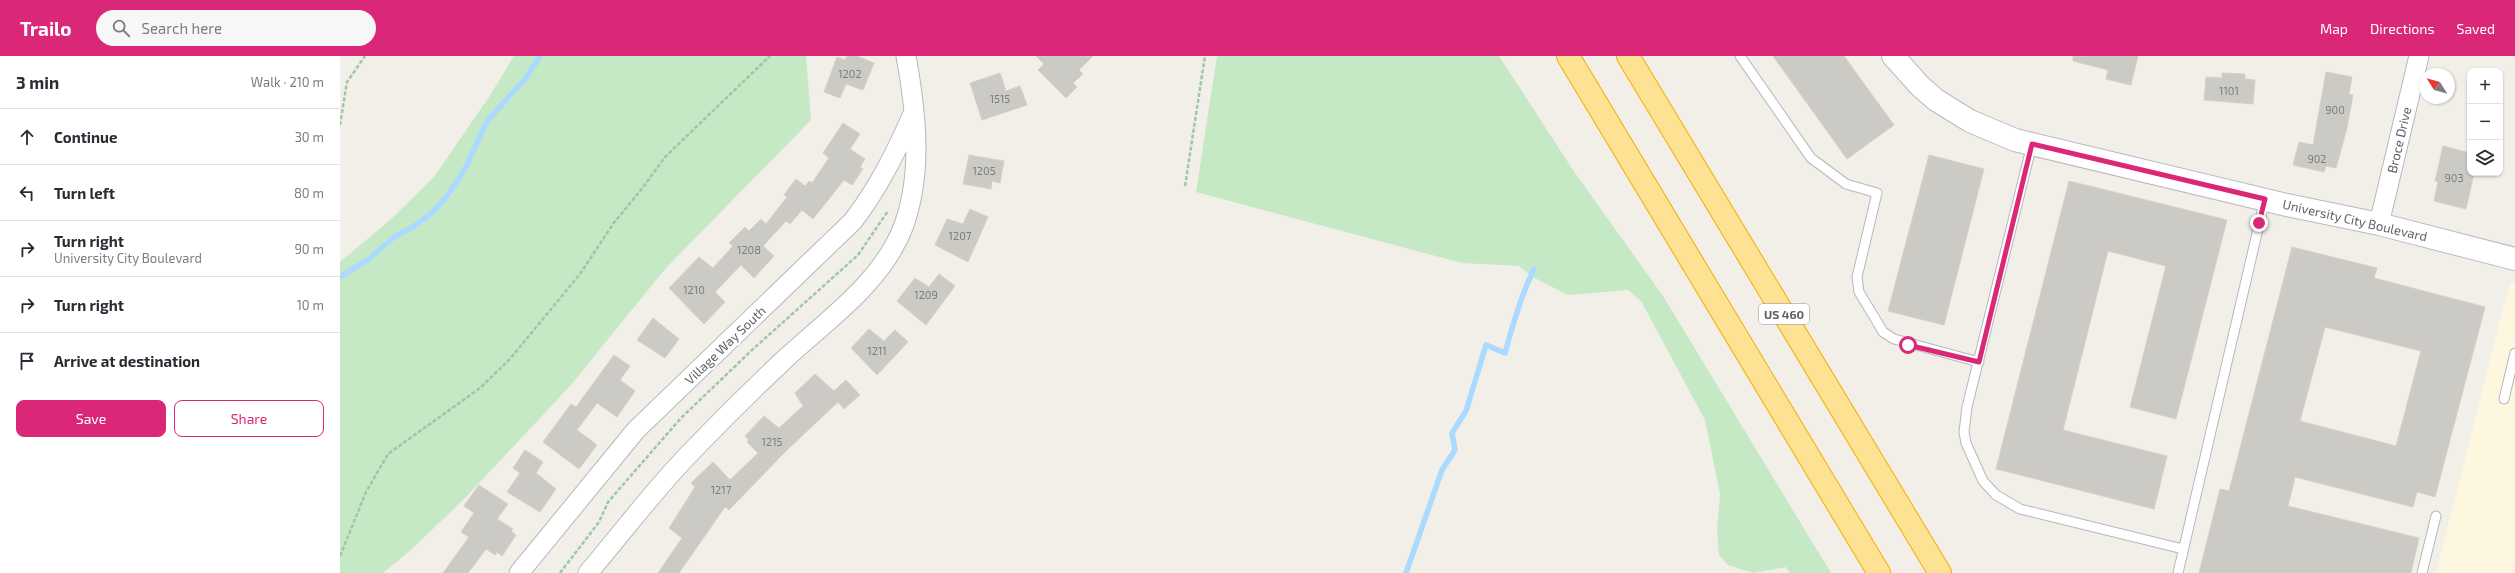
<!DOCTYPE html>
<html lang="en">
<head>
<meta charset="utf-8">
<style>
  body { margin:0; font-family:"Exo 2",sans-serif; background:#f7f7f7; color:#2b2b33 }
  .controls { position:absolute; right:12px; top:12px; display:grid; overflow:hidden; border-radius:8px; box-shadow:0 1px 3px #0004 }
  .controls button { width:36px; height:36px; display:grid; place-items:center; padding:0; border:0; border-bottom:1px solid #e1e1e2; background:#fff; color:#2b2b33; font:20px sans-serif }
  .compass { position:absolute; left:2079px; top:12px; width:36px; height:36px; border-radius:50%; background:#fff; box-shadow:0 1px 3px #0004; rotate:307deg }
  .stop { position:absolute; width:12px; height:12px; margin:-9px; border:3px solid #db2777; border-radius:50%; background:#fff }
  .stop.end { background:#db2777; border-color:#fff; box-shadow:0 1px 4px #0008 }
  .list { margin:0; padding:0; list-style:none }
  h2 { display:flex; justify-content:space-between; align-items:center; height:52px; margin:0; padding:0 16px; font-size:17px }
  h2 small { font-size:13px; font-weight:400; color:#7c7c81 }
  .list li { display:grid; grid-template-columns:26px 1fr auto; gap:12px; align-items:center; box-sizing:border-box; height:56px; padding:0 16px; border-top:1px solid #e1e1e2 }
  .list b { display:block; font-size:15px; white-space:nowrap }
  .list p { margin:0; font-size:13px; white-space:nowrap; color:#7c7c81 }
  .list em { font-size:13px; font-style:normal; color:#7c7c81 }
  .actions { display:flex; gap:8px; padding:12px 16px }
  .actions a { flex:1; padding:9px 0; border:1px solid #db2777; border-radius:8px; text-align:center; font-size:14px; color:#db2777 }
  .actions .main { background:#db2777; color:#fff }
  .icon { flex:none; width:22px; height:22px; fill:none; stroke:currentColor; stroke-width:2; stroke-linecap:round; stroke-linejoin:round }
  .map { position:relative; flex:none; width:2175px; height:517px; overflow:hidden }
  header { display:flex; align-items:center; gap:24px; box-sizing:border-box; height:56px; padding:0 20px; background:#db2777; color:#fff }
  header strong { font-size:19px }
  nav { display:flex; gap:22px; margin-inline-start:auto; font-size:14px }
  .search { width:280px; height:36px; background:#f7f7f7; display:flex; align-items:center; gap:10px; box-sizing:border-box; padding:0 14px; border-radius:22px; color:#7c7c81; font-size:15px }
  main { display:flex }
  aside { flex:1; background:#fff }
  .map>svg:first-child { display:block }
  .commercial { fill:#fef7e0 }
  .green { fill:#c5e8c5 }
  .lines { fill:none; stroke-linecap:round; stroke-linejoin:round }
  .stream { stroke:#aadaff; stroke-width:5.5 }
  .building { fill:#cccac5; stroke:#d6d1c6; fill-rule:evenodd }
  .lane-casing { stroke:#b5b8bc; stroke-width:11 }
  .street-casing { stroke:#b5b8bc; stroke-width:21 }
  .secondary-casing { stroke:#b6babf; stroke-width:24 }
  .highway-casing { stroke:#f9ab00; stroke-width:24 }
  .path { stroke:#9cc7a9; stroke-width:2.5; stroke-dasharray:4 2; stroke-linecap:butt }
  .lane { stroke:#fff; stroke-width:9 }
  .street { stroke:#fff; stroke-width:19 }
  .secondary { stroke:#fff; stroke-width:22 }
  .highway { stroke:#fde293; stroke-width:22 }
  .route { stroke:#db2777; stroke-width:5 }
  .labels { text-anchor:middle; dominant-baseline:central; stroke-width:4; stroke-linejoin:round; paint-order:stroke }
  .number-label { font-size:11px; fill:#7a7d7f }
  .shield { fill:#fff; stroke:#8f9295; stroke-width:1 }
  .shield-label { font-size:12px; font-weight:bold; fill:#5f6368 }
  .street-label { font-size:13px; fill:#5f6368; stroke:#fff }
</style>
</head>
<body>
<header>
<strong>Trailo</strong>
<div class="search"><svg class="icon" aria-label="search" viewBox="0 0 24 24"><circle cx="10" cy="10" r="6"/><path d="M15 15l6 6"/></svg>Search here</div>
<nav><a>Map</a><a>Directions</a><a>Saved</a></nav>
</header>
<main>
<aside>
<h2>3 min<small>Walk · 210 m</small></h2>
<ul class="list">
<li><svg class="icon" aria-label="ahead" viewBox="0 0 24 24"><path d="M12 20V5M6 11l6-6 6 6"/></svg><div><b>Continue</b></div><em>30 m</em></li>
<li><svg class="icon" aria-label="left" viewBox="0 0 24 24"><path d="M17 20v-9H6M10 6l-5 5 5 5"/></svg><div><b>Turn left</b></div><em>80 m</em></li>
<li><svg class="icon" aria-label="right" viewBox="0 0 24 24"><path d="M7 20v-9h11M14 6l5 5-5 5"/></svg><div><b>Turn right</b><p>University City Boulevard</p></div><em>90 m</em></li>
<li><svg class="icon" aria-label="right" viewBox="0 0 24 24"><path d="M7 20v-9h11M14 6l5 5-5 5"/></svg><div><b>Turn right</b></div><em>10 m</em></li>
<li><svg class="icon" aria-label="arrive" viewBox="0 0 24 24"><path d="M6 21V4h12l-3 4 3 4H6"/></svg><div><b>Arrive at destination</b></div></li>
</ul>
<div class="actions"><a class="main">Save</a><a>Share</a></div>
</aside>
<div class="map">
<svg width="2175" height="517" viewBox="0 0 2175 517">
  <rect width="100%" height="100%" fill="#f1efe8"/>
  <path class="commercial" d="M2170 226 2175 227V517H2096Z"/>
  <path class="green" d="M174 0H466L471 64 325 213 230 330 126 441 72 493 43 517H0V206L49 165 94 121 151 38Z
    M877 0H1159L1233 114 1323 240 1491 517H1450L1446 511 1413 517 1388 509 1379 499 1377 475 1380 438 1365 364 1301 245 1288 234 1228 239 1191 220 1179 210 1122 207 856 136Z"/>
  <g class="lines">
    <path class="stream" d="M0 221 29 203 54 181 73 171 94 155 107 140 125 113 147 65 186 22 200 0
      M1066 517 1102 414 1115 394 1112 377 1126 355 1146 289 1165 297C1173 268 1181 240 1194 213"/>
  </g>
  <path class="building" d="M507 0H517L534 7 523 34 506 28 500 42 484 36 497 1 505 4Z
    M696 0H753L739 14 743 18 733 27 737 31 726 42 698 14 704 8Z
    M1433 0H1504L1554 69 1507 103Z
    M1733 0H1798L1791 29 1766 23 1768 14 1733 5Z
    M1986 16 2012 21 2009 38 2013 39 2007 72 1996 112 1986 110 1984 116 1953 109 1959 86 1973 89Z
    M660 17 666 35 680 30 687 49 642 64 630 27Z
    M1882 17 1905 18V23L1915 24 1913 48 1864 44 1866 21 1882 22Z
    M503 67 520 78 510 93 525 103 520 111 523 113 512 129 504 124 473 163 462 154 450 168 446 165 423 190 434 200 414 222 401 209 375 236 385 246 364 268 329 232 359 201 373 212 393 190 389 187 405 171 409 175 421 163 426 168 447 141 444 139 456 123 465 130 469 125 472 127 489 102 483 97Z
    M2103 90 2130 97V117H2134L2126 153 2094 145 2098 126 2095 125Z
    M629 99 664 105 660 127 652 125 651 133 623 128Z
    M1589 99 1644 113 1604 269 1548 255Z
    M1729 125 1887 164 1836 363 1790 351 1826 210 1768 195 1723 374 1827 400 1814 453 1656 413Z
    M630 153 648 161 628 206 595 189 607 163 623 168Z
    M1952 191 2037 212 2034 222 2145 251 2095 441 2077 436 2073 451 1955 421 1948 450 2079 482 2071 517H1859L1880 433 1889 435ZM1985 271 2081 295 2056 390 1960 365Z
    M599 218 615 230 586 269 557 245 575 222 589 231Z
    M313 262 339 283 325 302 297 284Z
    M529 273 544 285 555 274 568 286 537 319 511 292Z
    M274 299 290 310 280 324 295 335 277 361 257 347 237 374 257 389 239 413 203 386 231 348 236 351Z
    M475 318 494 335 506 324 520 339 504 353 498 346 446 395 389 454 385 451 339 517H318L342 482 329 472 355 431 351 427 373 406 390 424 418 397 407 386 409 384 405 380 424 360 439 372 463 350 455 337Z
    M185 394 203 406 196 417 216 433 200 456 167 436 180 417 173 412Z
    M139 429 168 448 157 463 173 473 171 475 176 479 162 500 157 496 155 499 146 493 128 517H103L129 481 121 476 134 457 124 450Z"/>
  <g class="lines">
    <defs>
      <path id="lane" d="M1400 0 1471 102 1506 128 1537 137 1517 221 1519 236 1536 264 1543 276 1554 283 1639 306
        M1692 88 1627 351 1624 376 1626 387 1643 425 1656 439 1680 453 1843 493
        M2164 343 2175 297
        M1838 517 1925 143
        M2082 517 2096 460"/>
      <path id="street" d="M2039 168 2079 0
        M179 517 296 374 513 165C539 131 556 96 573 58
        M248 517C282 477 314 434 351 396 381 365 413 333 445 303 487 264 543 226 564 169 583 115 576 55 566 0"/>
      <path id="secondary" d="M1553 0 1580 30 1596 44 1630 65 1675 84 1947 149 2039 168 2175 203"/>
      <path id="highway" d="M1228 0 1539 517
        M1288 0 1600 517"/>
    </defs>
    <use href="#lane" class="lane-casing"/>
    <use href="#street" class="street-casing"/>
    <use href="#secondary" class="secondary-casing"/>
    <use href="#highway" class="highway-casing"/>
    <path class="path" d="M0 69 7 26 25 0
      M845 130 865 0
      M0 500 26 436 48 398 140 332 169 304 240 218 273 168 304 130 325 101 430 0
      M220 517 259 466 268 446 341 362 412 294 518 199 548 155"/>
    <use href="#lane" class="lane"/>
    <use href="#street" class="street"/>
    <use href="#secondary" class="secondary"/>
    <use href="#highway" class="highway"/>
  </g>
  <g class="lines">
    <path class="route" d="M1568 289 1639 306 1692 88 1925 143 1919 167"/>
  </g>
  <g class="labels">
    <g class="number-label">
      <text x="510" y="17">1202</text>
      <text x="1889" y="34">1101</text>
      <text x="660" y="42">1515</text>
      <text x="1995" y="53">900</text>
      <text x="1977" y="102">902</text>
      <text x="644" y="114">1205</text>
      <text x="2114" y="121">903</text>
      <text x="620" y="179">1207</text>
      <text x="409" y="193">1208</text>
      <text x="354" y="233">1210</text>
      <text x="586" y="238">1209</text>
      <text x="537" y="294">1211</text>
      <text x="432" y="385">1215</text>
      <text x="381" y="433">1217</text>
    </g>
    <rect class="shield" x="1419" y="248" width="50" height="20" rx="3"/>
    <g class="shield-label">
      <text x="1444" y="258">US 460</text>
    </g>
    <g class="street-label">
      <text transform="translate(2059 84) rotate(-77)">Broce Drive</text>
      <text transform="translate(2015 164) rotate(13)">University City Boulevard</text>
      <text transform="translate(385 289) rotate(-44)">Village Way South</text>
    </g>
  </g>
</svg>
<div class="controls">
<button>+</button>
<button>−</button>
<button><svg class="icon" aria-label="layers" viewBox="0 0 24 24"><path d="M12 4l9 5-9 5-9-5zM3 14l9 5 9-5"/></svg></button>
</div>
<svg class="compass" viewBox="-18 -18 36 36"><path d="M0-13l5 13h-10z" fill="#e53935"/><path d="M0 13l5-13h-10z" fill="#7c7c81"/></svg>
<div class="stop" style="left:1568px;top:289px"></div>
<div class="stop end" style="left:1919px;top:167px"></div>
</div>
</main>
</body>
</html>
